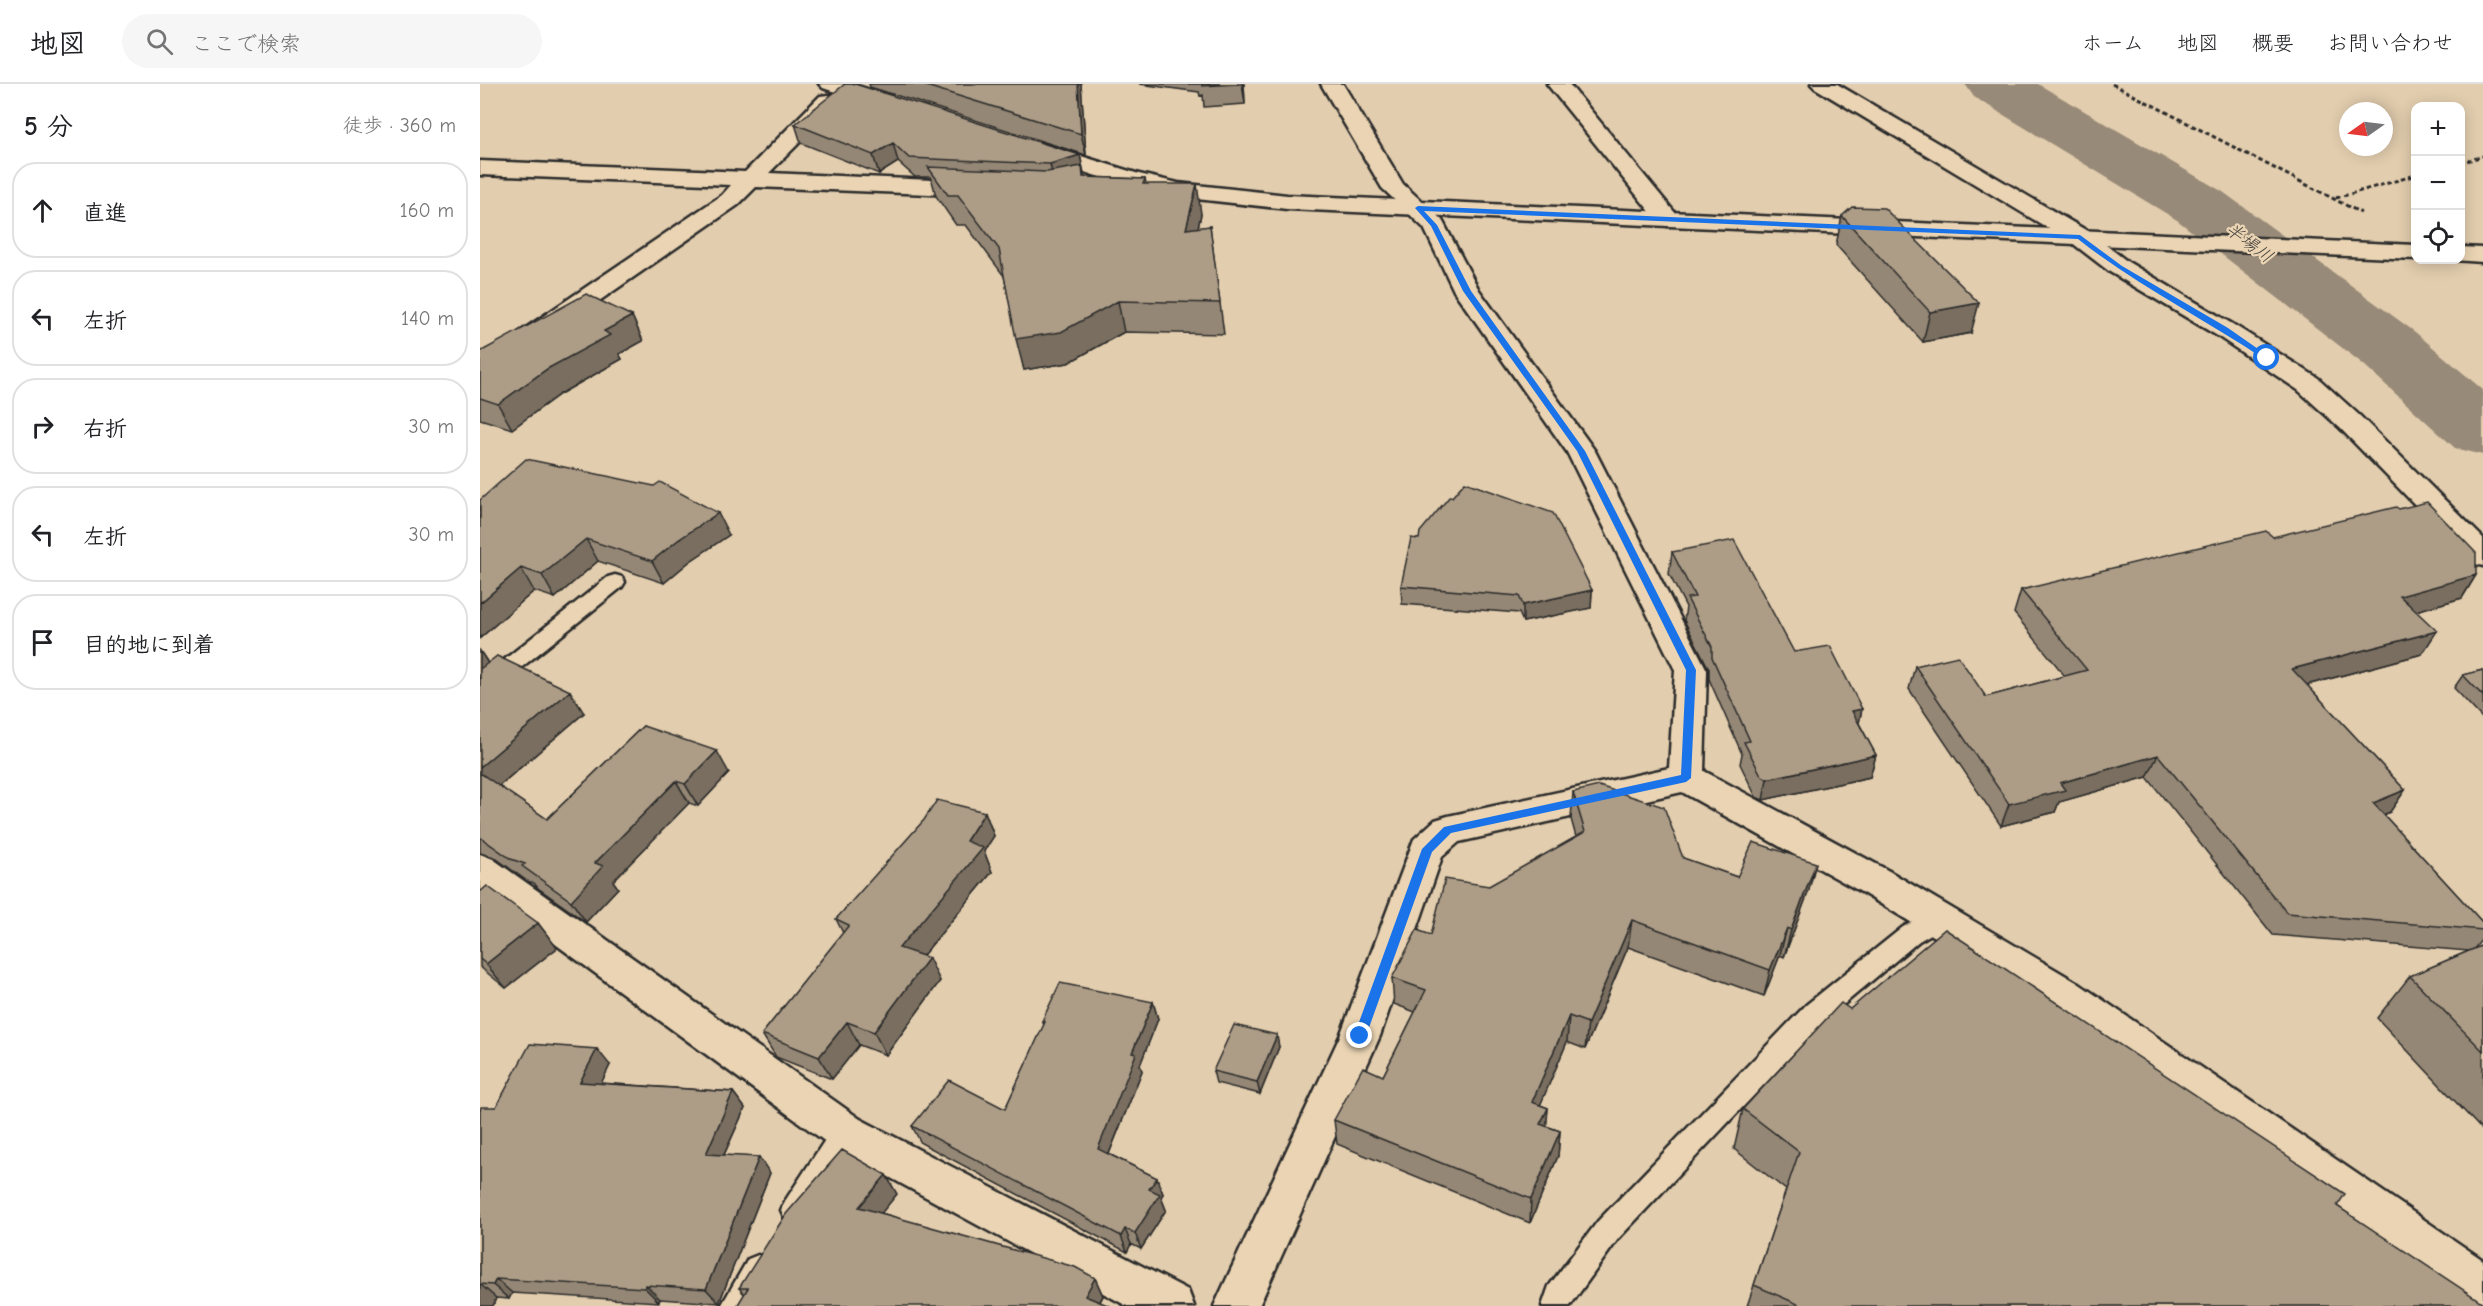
<!DOCTYPE html>
<html lang="ja">
<head>
<meta charset="utf-8">
<style>
  body { margin:0; font-family:"Comic Neue","Klee One",sans-serif; background:#f6f6f6; color:#202124 }
  .controls { position:absolute; right:18px; top:18px; display:grid; overflow:hidden; border-radius:12px; box-shadow:0 3px 15px #0003 }
  .controls button { width:54px; height:54px; display:grid; place-items:center; padding:0; border:0; border-bottom:2px solid #e0e0e0; background:#fff; color:#202124; font:30px sans-serif }
  .compass { position:absolute; left:1859px; top:18px; width:54px; height:54px; border-radius:50%; background:#fff; box-shadow:0 3px 15px #0003; rotate:256deg }
  .stop { position:absolute; width:18px; height:18px; margin:-14px; border:4px solid #1a73e8; border-radius:50%; background:#fff }
  .stop.end { background:#1a73e8; border-color:#fff; box-shadow:0 2px 6px #0008 }
  .list { margin:0; padding:0; list-style:none }
  h2 { display:flex; justify-content:space-between; align-items:center; height:78px; margin:0; padding:0 24px; font-size:26px }
  h2 small { font-size:20px; font-weight:400; color:#757577 }
  .list li { display:grid; grid-template-columns:39px 1fr auto; gap:18px; align-items:center; box-sizing:border-box; height:96px; margin:0 12px 12px; padding:0 12px; border:2px solid #e0e0e0; border-radius:24px }
  .list b { display:block; font-size:22px; white-space:nowrap }
  .list em { font-size:20px; font-style:normal; color:#757577 }
  .icon { flex:none; width:33px; height:33px; fill:none; stroke:currentColor; stroke-width:2; stroke-linecap:round; stroke-linejoin:round }
  .map { position:relative; flex:none; width:2003px; height:1222px; overflow:hidden }
  header { display:flex; align-items:center; gap:36px; box-sizing:border-box; height:84px; padding:0 30px; background:#fff; border-bottom:2px solid #e0e0e0 }
  header strong { font-size:28px }
  nav { display:flex; gap:33px; margin-inline-start:auto; font-size:21px }
  .search { width:420px; height:54px; background:#f6f6f6; display:flex; align-items:center; gap:15px; box-sizing:border-box; padding:0 21px; border-radius:33px; color:#757577; font-size:22px }
  main { display:flex }
  aside { flex:1; background:#fff }
  .map>svg:first-child { display:block }
  .lines { fill:none; stroke-linecap:round; stroke-linejoin:round }
  .river { fill:#988a78; fill-rule:evenodd }
  .service-casing { stroke:#2b2b2b; stroke-width:5 }
  .minor-casing { stroke:#2b2b2b; stroke-width:5 }
  .tertiary-casing { stroke:#2b2b2b; stroke-width:5 }
  .path { stroke:#2b2b2b; stroke-width:3; stroke-dasharray:4.5 3; stroke-linecap:butt }
  .service { fill:#ead4b3; fill-rule:evenodd }
  .minor { fill:#ead4b3; fill-rule:evenodd }
  .tertiary { fill:#ead4b3; fill-rule:evenodd }
  .wall { fill:#958774; stroke:#2b2b2b; stroke-width:1.5 }
  .shaded-wall { fill:#796e5e; stroke:#2b2b2b; stroke-width:1.5 }
  .building { fill:#ad9d87; stroke:#2b2b2b; stroke-width:1.5 }
  .route { fill:#1a73e8 }
  .labels { text-anchor:middle; dominant-baseline:central; stroke-width:4.5; stroke-linejoin:round; paint-order:stroke }
  .far-water-label { font-size:18px; font-style:italic; fill:#46433e; stroke:#ead4b3 }
</style>
</head>
<body>
<header>
<strong>地図</strong>
<div class="search"><svg class="icon" aria-label="search" viewBox="0 0 24 24"><circle cx="10" cy="10" r="6"/><path d="M15 15l6 6"/></svg>ここで検索</div>
<nav><a>ホーム</a><a>地図</a><a>概要</a><a>お問い合わせ</a></nav>
</header>
<main>
<aside>
<h2>5 分<small>徒歩 · 360 m</small></h2>
<ul class="list">
<li><svg class="icon" aria-label="ahead" viewBox="0 0 24 24"><path d="M12 20V5M6 11l6-6 6 6"/></svg><div><b>直進</b></div><em>160 m</em></li>
<li><svg class="icon" aria-label="left" viewBox="0 0 24 24"><path d="M17 20v-9H6M10 6l-5 5 5 5"/></svg><div><b>左折</b></div><em>140 m</em></li>
<li><svg class="icon" aria-label="right" viewBox="0 0 24 24"><path d="M7 20v-9h11M14 6l5 5-5 5"/></svg><div><b>右折</b></div><em>30 m</em></li>
<li><svg class="icon" aria-label="left" viewBox="0 0 24 24"><path d="M17 20v-9H6M10 6l-5 5 5 5"/></svg><div><b>左折</b></div><em>30 m</em></li>
<li><svg class="icon" aria-label="arrive" viewBox="0 0 24 24"><path d="M6 21V4h12l-3 4 3 4H6"/></svg><div><b>目的地に到着</b></div></li>
</ul>
</aside>
<div class="map">
<svg width="2003" height="1222" viewBox="0 0 2003 1222">
  <rect width="100%" height="100%" fill="#e2cdae"/>
  <filter id="ink" filterUnits="userSpaceOnUse"><feTurbulence type="fractalNoise" baseFrequency=".0167" numOctaves="2"/><feDisplacementMap in="SourceGraphic" scale="12" xChannelSelector="R" yChannelSelector="G"/><feConvolveMatrix kernelMatrix="1 2 1 2 8 2 1 2 1" color-interpolation-filters="sRGB"/></filter>
  <g filter="url(#ink)">
    <g class="lines">
      <path class="river" d="M1485 0H1558L1743 108 1935 248 2003 306V371L1975 364 1883 280 1697 136 1494 13Z"/>
      <defs>
        <path id="service" d="M135 491 142 493 145 498 142 503 7 611 0 614V595L128 493Z
          M1457 825 1465 828 1469 835 1465 842 1439 857 1344 937 1138 1155 1090 1222H1062L1069 1202 1118 1137 1326 921 1423 843Z
          M365 1036 374 1039 378 1048 374 1057 325 1135 315 1139 305 1135 301 1126 305 1117 356 1039Z
          M278 1171 288 1175 292 1185 271 1222H241L268 1175Z"/>
        <path id="minor" d="M841 0H863L923 100 962 136 999 206 1115 367 1227 586 1224 687 1409 787 1598 899 2003 1176V1222L1987 1218 1570 923 1383 809 1202 708 979 758 962 773 900 952 779 1222H734L860 952 934 755 955 736 968 732 1189 684 1195 586 1087 368 974 207 944 144 902 104Z
          M1067 0H1089L1196 130 1200 135 1196 140 1188 142 1180 140Z
          M1331 0H1357L1609 148 1648 178 1754 241 1838 294 1880 332 2003 454V482L1992 479 1860 344 1818 306 1736 251 1630 188 1591 158 1335 4Z
          M348 11 356 12 359 17 356 22 289 89 499 98 507 100 511 105 507 110 499 112 276 103 258 121 9 293 0 295V275L242 111 251 101 0 91V77L265 88 340 12Z
          M0 770 13 775 380 1035 708 1206 714 1222H647L350 1061 0 805Z"/>
        <path id="tertiary" d="M339 0H371L412 13 415 18 412 23 404 24 343 4Z
          M559 59 659 90 698 99 807 111 1936 161V175L807 125 698 113 645 101 551 71 548 66 551 61Z
          M1980 163 2003 164V178L1973 176H1980Z"/>
      </defs>
      <use href="#service" class="service-casing"/>
      <use href="#minor" class="minor-casing"/>
      <use href="#tertiary" class="tertiary-casing"/>
      <path class="path" d="M1632 0 1881 129
        M1980 79 2003 72
        M1856 114 1936 91"/>
      <use href="#service" class="service"/>
      <use href="#minor" class="minor"/>
      <use href="#tertiary" class="tertiary"/>
    </g>
    <path class="wall" d="M389 0H601L606 71 390 3Z
      M659 0H764L765 20 724 23 723 11 720 12 719 8Z
      M315 40 600 71 605 93 665 95 666 100 721 130 718 144 730 142 744 250 644 248 588 279 544 286 524 192 486 141H476L456 112 451 93H435L418 78 399 90 321 59Z
      M1362 132 1491 249 1443 258 1356 161Z
      M152 232 163 257 139 270 142 275 80 310 32 345 0 335V268Z
      M0 416 249 451 209 478 184 499 118 477 75 514 54 507 0 554Z
      M1793 453 1996 491 1982 514 1935 527 1942 570 1827 601 1925 706 1910 728 1904 731 2003 839V854L1993 866 2003 861V1047L1897 934 1930 892 1989 867 1793 851 1667 693 1579 718 1575 728 1521 742 1429 605 1435 582 1506 613 1585 592 1534 529 1541 506Z
      M1192 468 1382 625 1379 639 1396 671 1390 693 1283 716 1276 713 1260 680 1262 670 1229 595V585L1204 536 1206 523 1189 490Z
      M921 502 1112 506 1111 524 1043 538 1039 529 922 520Z
      M0 567 8 579 104 629 19 702 67 735 163 642 249 689 218 722 209 719 133 797 138 804 106 838 58 804 54 799 47 797 14 773 0 769Z
      M2003 586V635L1974 604 1983 591Z
      M1093 708 1203 774 1257 793 1329 806 1304 873 1300 871 1284 912 1148 863 1105 965 1087 958 1060 1021 1068 1024 1066 1042 1080 1047 1078 1072 1050 1139 857 1060 854 1036 903 992 935 928 914 920 912 894 951 851 1009 802 1096 753 1091 735Z
      M505 728 514 752 504 767 512 788 442 872 460 897 406 971 379 961 352 995 296 973 282 950 363 849 356 835Z
      M0 808 58 839 77 864 26 904 0 883Z
      M673 918 678 935 660 981 662 987 629 1070 677 1094 683 1110 681 1113 686 1126 661 1165 651 1160 647 1168 441 1059 432 1042 525 1025 564 941 562 937Z
      M1370 925 1857 1122 2003 1222H1267L1306 1106 1254 1065 1263 1025Z
      M799 963 780 1010 736 999 733 987Z
      M130 981 121 999 253 1008 265 1024 244 1071 290 1089 239 1219 180 1215 179 1218 32 1209 29 1215 16 1214 13 1222H0V1026L16 1023Z
      M417 1110 401 1129 615 1194 623 1212 620 1218 264 1210 259 1204Z"/>
    <path class="shaded-wall" d="M598 0H601L606 71 601 50Z
      M762 0H764L765 20Z
      M413 59 418 78 399 90 393 71Z
      M600 71 608 111 574 99 570 80Z
      M717 100 721 130 711 175 706 145Z
      M638 217 644 248 588 279 544 286 536 255Z
      M1499 219 1491 249 1443 258 1450 228Z
      M152 232 163 257 139 270 142 275 80 310 32 345 18 320 67 285 124 247Z
      M238 429 249 451 209 478 184 499 172 477 198 456Z
      M106 455 118 477 75 514 62 491Z
      M41 484 54 507 0 554V519Z
      M1996 491 1982 514 1907 535 1920 512Z
      M1112 506 1111 524 1043 538V521Z
      M1957 547 1942 570 1800 608 1812 585Z
      M0 567 11 584 0 593Z
      M90 607 104 629 12 708 0 691V683Z
      M1382 625 1377 647 1372 627Z
      M237 667 249 689 218 722 205 700Z
      M1396 671 1390 693 1283 716 1287 695Z
      M1678 671 1667 693 1579 718 1575 728 1521 742 1529 720 1580 699Z
      M196 697 209 719 133 797 138 804 106 838 91 817 115 779Z
      M1925 706 1910 728 1879 741 1893 719Z
      M505 728 514 752 504 767 512 788 430 887 419 864 486 757Z
      M1336 779 1329 806 1304 873 1311 846Z
      M1152 836 1148 863 1105 965 1108 939Z
      M58 839 77 864 26 904 6 880Z
      M1307 844 1300 871 1284 912 1290 886Z
      M449 874 460 897 406 971 394 948Z
      M673 918 678 935 660 981 662 987 624 1082 618 1065 652 969Z
      M1089 932 1087 958 1051 1043 1052 1018Z
      M367 938 379 961 352 995 339 973Z
      M797 951 799 963 780 1010 777 998Z
      M117 965 130 981 114 1014 100 998Z
      M253 1008 265 1024 237 1086 226 1070Z
      M1068 1024 1066 1049 1060 1040Z
      M1080 1047 1078 1072 1050 1139 1051 1115Z
      M279 1073 290 1089 239 1219 226 1205Z
      M406 1091 417 1110 391 1142 379 1123Z
      M677 1094 683 1110 681 1113 686 1126 661 1165 655 1149 669 1105Z
      M645 1145 651 1160 647 1168 641 1152Z
      M615 1194 623 1212 617 1222 605 1212Z
      M16 1195 32 1209 29 1215 13 1201Z
      M0 1200 16 1214 13 1222H0Z
      M166 1201 180 1215 179 1218 165 1204Z"/>
    <path class="building" d="M365 0H375L600 71 570 80 429 74 413 59 393 71 315 40Z
      M440 0H598L601 50Z
      M722 0H758L722 2Z
      M602 82 603 93 665 95 663 100H717L706 145 730 142 740 219 638 217 581 248 536 255 519 165 478 111H468L448 83 567 88Z
      M1372 123 1404 124 1499 219 1450 228 1362 132Z
      M106 210 152 232 124 247 130 251 67 285 18 320 0 314V268Z
      M46 375 174 402 180 398 238 429 198 456 172 477 106 455 62 491 41 484 0 519V416Z
      M985 398 1073 429 1112 506 1043 521 1039 512 921 502 931 454 939 455 940 448 970 412 972 413Z
      M1947 418 1996 469V491L1920 512 1957 547 1812 585 1925 706 1893 719 2003 839V846L1807 829 1678 671 1580 699 1585 706 1529 720 1435 582 1478 572 1506 613 1607 586 1541 506 1786 447 1793 453 1916 423 1919 425Z
      M1254 456 1314 568 1350 562 1382 625 1372 627 1396 671 1287 695 1281 691 1264 658 1270 657 1232 573V563L1207 514 1215 513 1192 468Z
      M17 572 90 607 0 683V585Z
      M2003 586V612L1983 591Z
      M163 642 237 667 205 700 196 697 115 779 123 782 91 817 42 782 45 780 31 775 0 753V689L67 735Z
      M1119 702 1184 723 1203 774 1257 793 1273 758 1336 779 1311 846 1307 844 1290 886 1152 836 1108 939 1089 932 1052 1018 1068 1024 1060 1040 1080 1047 1051 1115 854 1036 883 983 903 992 946 906 912 894 937 846 951 851 965 795 1009 802 1105 748 1093 708Z
      M457 716 505 728 486 757 503 764 419 864 449 874 394 948 367 938 339 973 282 950 369 841 356 835 444 736Z
      M7 802 58 839 6 880 0 875V808Z
      M1465 845 1865 1110 1857 1122 2003 1219V1222H1317L1318 1220 1274 1201 1319 1068 1263 1025 1361 919 1370 925Z
      M2003 861V967L1930 892Z
      M580 899 673 918 652 969 656 970 618 1065 677 1094 669 1105 680 1110 655 1149 645 1145 641 1152 432 1042 469 996 525 1025 565 938 562 937Z
      M754 941 797 951 777 998 733 987Z
      M50 960 117 965 100 998 253 1008 226 1070 279 1073 226 1205 166 1201 165 1204 16 1195 13 1201 0 1200V1026L1 1023H16Z
      M362 1066 406 1091 379 1123 595 1183 615 1194 605 1212 630 1222H257L268 1204H259L306 1130Z"/>
  </g>
  <path class="route" d="M938 122 1600 151 1642 182 1748 244 1791 274 1784 275C1723 234 1656 201 1598 155L944 127 957 141 991 207 1105 367 1216 586 1211 694 1206 698 971 749 952 768 886 952 880 957 874 952 942 765 964 743 1201 691 1206 586 1097 367 983 207 951 142 935 124Z"/>
  <g class="labels">
    <g class="far-water-label">
      <text transform="translate(1769 159) rotate(37)">半場川</text>
    </g>
  </g>
</svg>
<div class="controls">
<button>+</button>
<button>−</button>
<button><svg class="icon" aria-label="locate" viewBox="0 0 24 24"><circle cx="12" cy="12" r="6"/><path d="M12 2v4M12 18v4M2 12h4M18 12h4"/></svg></button>
</div>
<svg class="compass" viewBox="-18 -18 36 36"><path d="M0-13l5 13h-10z" fill="#e53935"/><path d="M0 13l5-13h-10z" fill="#757577"/></svg>
<div class="stop" style="left:1787px;top:274px"></div>
<div class="stop end" style="left:880px;top:952px"></div>
</div>
</main>
</body>
</html>
